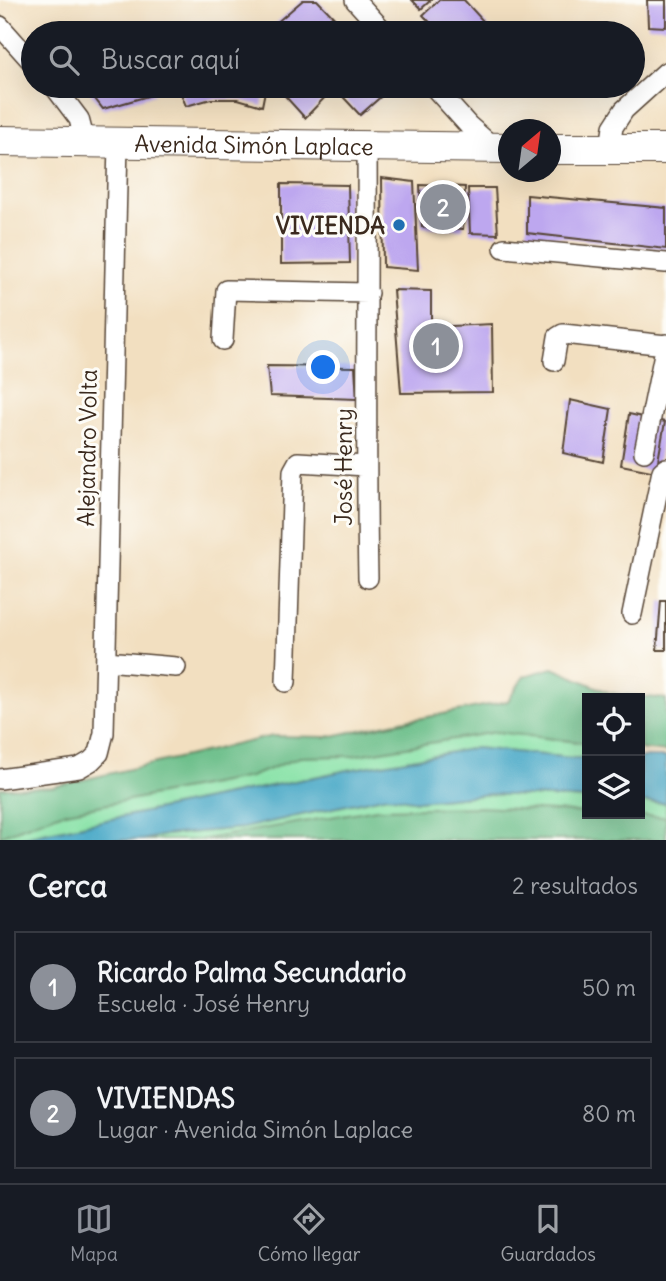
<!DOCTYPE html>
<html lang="es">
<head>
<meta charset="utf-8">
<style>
  body { margin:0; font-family:Delius,sans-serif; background:#242831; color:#f1f3f6 }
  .controls { position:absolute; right:21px; bottom:21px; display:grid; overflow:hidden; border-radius:0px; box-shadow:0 7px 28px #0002 }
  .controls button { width:63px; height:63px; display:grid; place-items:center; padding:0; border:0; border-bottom:2px solid #363941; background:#171b24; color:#f1f3f6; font:35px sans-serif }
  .compass { position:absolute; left:498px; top:119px; width:63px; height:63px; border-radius:50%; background:#171b24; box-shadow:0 7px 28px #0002; rotate:29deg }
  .you { position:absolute; left:324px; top:368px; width:24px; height:24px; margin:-18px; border:5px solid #fff; border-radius:50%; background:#1a73e8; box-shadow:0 0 0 10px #1a73e833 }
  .badge { display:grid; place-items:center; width:46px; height:46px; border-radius:50%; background:#8c9099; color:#fff; font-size:23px; font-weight:700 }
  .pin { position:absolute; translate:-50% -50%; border:4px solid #fff; box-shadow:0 2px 7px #0006 }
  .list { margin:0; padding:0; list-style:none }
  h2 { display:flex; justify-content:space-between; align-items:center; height:91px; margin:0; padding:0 28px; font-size:30px }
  h2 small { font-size:23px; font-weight:400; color:#9ea1a6 }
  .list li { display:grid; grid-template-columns:46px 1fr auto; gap:21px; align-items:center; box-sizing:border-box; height:112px; margin:0 14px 14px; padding:0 14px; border:2px solid #363941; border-radius:0px }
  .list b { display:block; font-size:26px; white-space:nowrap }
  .list p { margin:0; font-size:23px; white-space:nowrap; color:#9ea1a6 }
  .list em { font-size:23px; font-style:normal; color:#9ea1a6 }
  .icon { flex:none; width:38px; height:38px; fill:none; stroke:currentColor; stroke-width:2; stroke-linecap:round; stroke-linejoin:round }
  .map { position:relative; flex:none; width:666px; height:840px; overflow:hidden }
  .search { position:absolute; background:#171b24; box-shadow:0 7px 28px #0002; left:21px; right:21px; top:21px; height:77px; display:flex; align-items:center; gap:18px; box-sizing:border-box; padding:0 24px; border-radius:38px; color:#9ea1a6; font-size:26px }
  .sheet { height:343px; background:#171b24 }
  nav { display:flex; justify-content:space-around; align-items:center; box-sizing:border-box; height:98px; border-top:2px solid #363941; background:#171b24; font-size:19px; color:#9ea1a6 }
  nav a { display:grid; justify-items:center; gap:4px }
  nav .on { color:#8c9099 }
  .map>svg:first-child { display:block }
  .green { fill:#88e2a7; stroke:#628662; stroke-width:2 }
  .forest { fill:#6ec08c; stroke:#547555; stroke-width:2 }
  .water { fill:#48a9c7; stroke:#426a72; stroke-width:2 }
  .building { fill:#bda7ef }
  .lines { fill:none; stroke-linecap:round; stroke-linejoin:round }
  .minor-casing { stroke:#564536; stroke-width:22 }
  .primary-casing { stroke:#564536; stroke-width:32 }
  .minor { stroke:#fff; stroke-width:19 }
  .primary { stroke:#fff; stroke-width:30 }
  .poi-dot { fill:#1f6fb2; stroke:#fdfcf7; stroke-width:2.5 }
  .labels { text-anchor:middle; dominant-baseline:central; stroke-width:6; stroke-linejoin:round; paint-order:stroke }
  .street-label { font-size:23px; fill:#3b2a1e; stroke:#fdfcf7 }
  .poi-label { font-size:23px; font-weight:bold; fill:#3b2a1e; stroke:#fdfcf7; text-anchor:end }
</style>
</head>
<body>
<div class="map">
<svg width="666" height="840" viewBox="0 0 666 840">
  <rect width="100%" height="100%" fill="#fdfcf7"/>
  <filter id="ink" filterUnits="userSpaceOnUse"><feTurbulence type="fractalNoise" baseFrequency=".0143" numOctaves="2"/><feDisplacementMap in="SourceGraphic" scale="14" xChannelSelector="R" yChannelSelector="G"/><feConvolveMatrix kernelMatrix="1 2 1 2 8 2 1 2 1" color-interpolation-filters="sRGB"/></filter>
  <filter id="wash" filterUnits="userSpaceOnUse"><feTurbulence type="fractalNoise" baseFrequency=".00686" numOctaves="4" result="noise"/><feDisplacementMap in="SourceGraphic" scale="28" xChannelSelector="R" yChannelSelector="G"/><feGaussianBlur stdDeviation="1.57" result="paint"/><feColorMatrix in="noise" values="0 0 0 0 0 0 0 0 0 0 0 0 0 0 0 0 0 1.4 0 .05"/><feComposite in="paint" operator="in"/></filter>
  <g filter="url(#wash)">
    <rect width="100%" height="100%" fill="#f2dfc0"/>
    <path class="green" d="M587 713V758H572L476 748 348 770 10 840H0V808L410 719Z
      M491 794 587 799V814H640V802L666 803V840H142L165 835 243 828 387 796 418 801Z"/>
    <path class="forest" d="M553 668 610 693 666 699V752L640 749V698H587V743L496 732 352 756 300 757 250 777 61 813 0 836V788L52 787 273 736 327 737 508 701 524 676Z
      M481 807 666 817V840H200L376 809Z"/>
    <path class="water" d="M476 748 572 758H587V799L491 794 418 801 387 796 243 828 165 835 142 840H10L348 770Z
      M640 757H666V803L640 802Z"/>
    <g id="blocks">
      <path class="building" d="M303 0H317L349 33H284L275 24Z
        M412 0H431L421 9Z
        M439 0H464L494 33H440L423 15Z
        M647 0H666V27L648 26Z
        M85 86H147L155 94 103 109Z
        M178 86H266L262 106 238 99H211L186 106Z
        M276 86H326L331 91 305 118Z
        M333 86H393L360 115Z
        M382 178 414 182 418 270 383 267Z
        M281 184 348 185 350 263 281 264Z
        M420 185 465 187 463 229 422 227Z
        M468 188H495L498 234 470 233Z
        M527 195 666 208V249L527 233Z
        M393 290 431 291V327L492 324 493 392 401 393Z
        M267 366 355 367 357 399 270 396Z
        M570 400 611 409 603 462 563 453Z
        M629 414 665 422 656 472 621 465Z
        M661 601H666V650H657Z"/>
    </g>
  </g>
  <g filter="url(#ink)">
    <use href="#blocks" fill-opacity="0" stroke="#564536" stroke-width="2"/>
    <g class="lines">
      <defs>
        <path id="minor" d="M355 0 385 33
          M0 26 33 63
          M54 86 79 119 85 142
          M433 86 469 126 494 148
          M367 145C368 290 365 434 368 578
          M610 148 613 127 624 110 666 72
          M504 248 666 263
          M223 340 226 290 368 293
          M554 361 558 337 563 334 666 345
          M644 452 666 344
          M632 614 662 471 666 468
          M106 661 176 667
          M286 682 293 471 298 462 366 466
          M0 779 79 768 91 761 99 753 104 733 118 143"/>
        <g id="primary">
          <path id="s1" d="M0 141 508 148"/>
          <path d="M550 149H666"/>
        </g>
      </defs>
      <use href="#minor" class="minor-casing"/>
      <use href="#primary" class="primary-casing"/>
      <use href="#minor" class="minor"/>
      <use href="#primary" class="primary"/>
    </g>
  </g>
  <circle class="poi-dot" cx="399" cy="225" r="7"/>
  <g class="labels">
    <g class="street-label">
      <text stroke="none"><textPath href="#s1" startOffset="254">Avenida Simón Laplace</textPath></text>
      <text transform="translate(87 448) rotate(-89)">Alejandro Volta</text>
      <text transform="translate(343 467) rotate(-90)">José Henry</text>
    </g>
    <g class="poi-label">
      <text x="385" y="225">VIVIENDA</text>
    </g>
  </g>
</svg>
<div class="controls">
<button><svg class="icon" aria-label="locate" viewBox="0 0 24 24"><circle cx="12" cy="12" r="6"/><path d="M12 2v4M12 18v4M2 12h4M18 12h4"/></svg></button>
<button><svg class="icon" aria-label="layers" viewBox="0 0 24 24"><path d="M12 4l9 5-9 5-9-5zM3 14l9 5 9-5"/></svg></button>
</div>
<svg class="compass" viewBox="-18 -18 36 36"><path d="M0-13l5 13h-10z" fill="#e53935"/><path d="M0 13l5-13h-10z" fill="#9ea1a6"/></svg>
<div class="you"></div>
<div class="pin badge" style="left:436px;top:346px">1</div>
<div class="pin badge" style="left:443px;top:207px">2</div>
<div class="search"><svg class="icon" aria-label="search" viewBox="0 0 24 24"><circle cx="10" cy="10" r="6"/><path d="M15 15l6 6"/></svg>Buscar aquí</div>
</div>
<section class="sheet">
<h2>Cerca<small>2 resultados</small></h2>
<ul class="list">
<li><span class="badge">1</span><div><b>Ricardo Palma Secundario</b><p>Escuela · José Henry</p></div><em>50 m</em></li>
<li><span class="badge">2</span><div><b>VIVIENDAS</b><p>Lugar · Avenida Simón Laplace</p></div><em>80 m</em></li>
</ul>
</section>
<nav>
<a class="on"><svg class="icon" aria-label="map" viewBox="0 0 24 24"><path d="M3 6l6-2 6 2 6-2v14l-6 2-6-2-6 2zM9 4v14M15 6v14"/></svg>Mapa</a>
<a><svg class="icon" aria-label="directions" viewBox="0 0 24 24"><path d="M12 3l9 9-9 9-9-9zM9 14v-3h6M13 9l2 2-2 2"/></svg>Cómo llegar</a>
<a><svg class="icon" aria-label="saved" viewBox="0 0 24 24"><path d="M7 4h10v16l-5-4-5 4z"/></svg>Guardados</a>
</nav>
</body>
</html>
